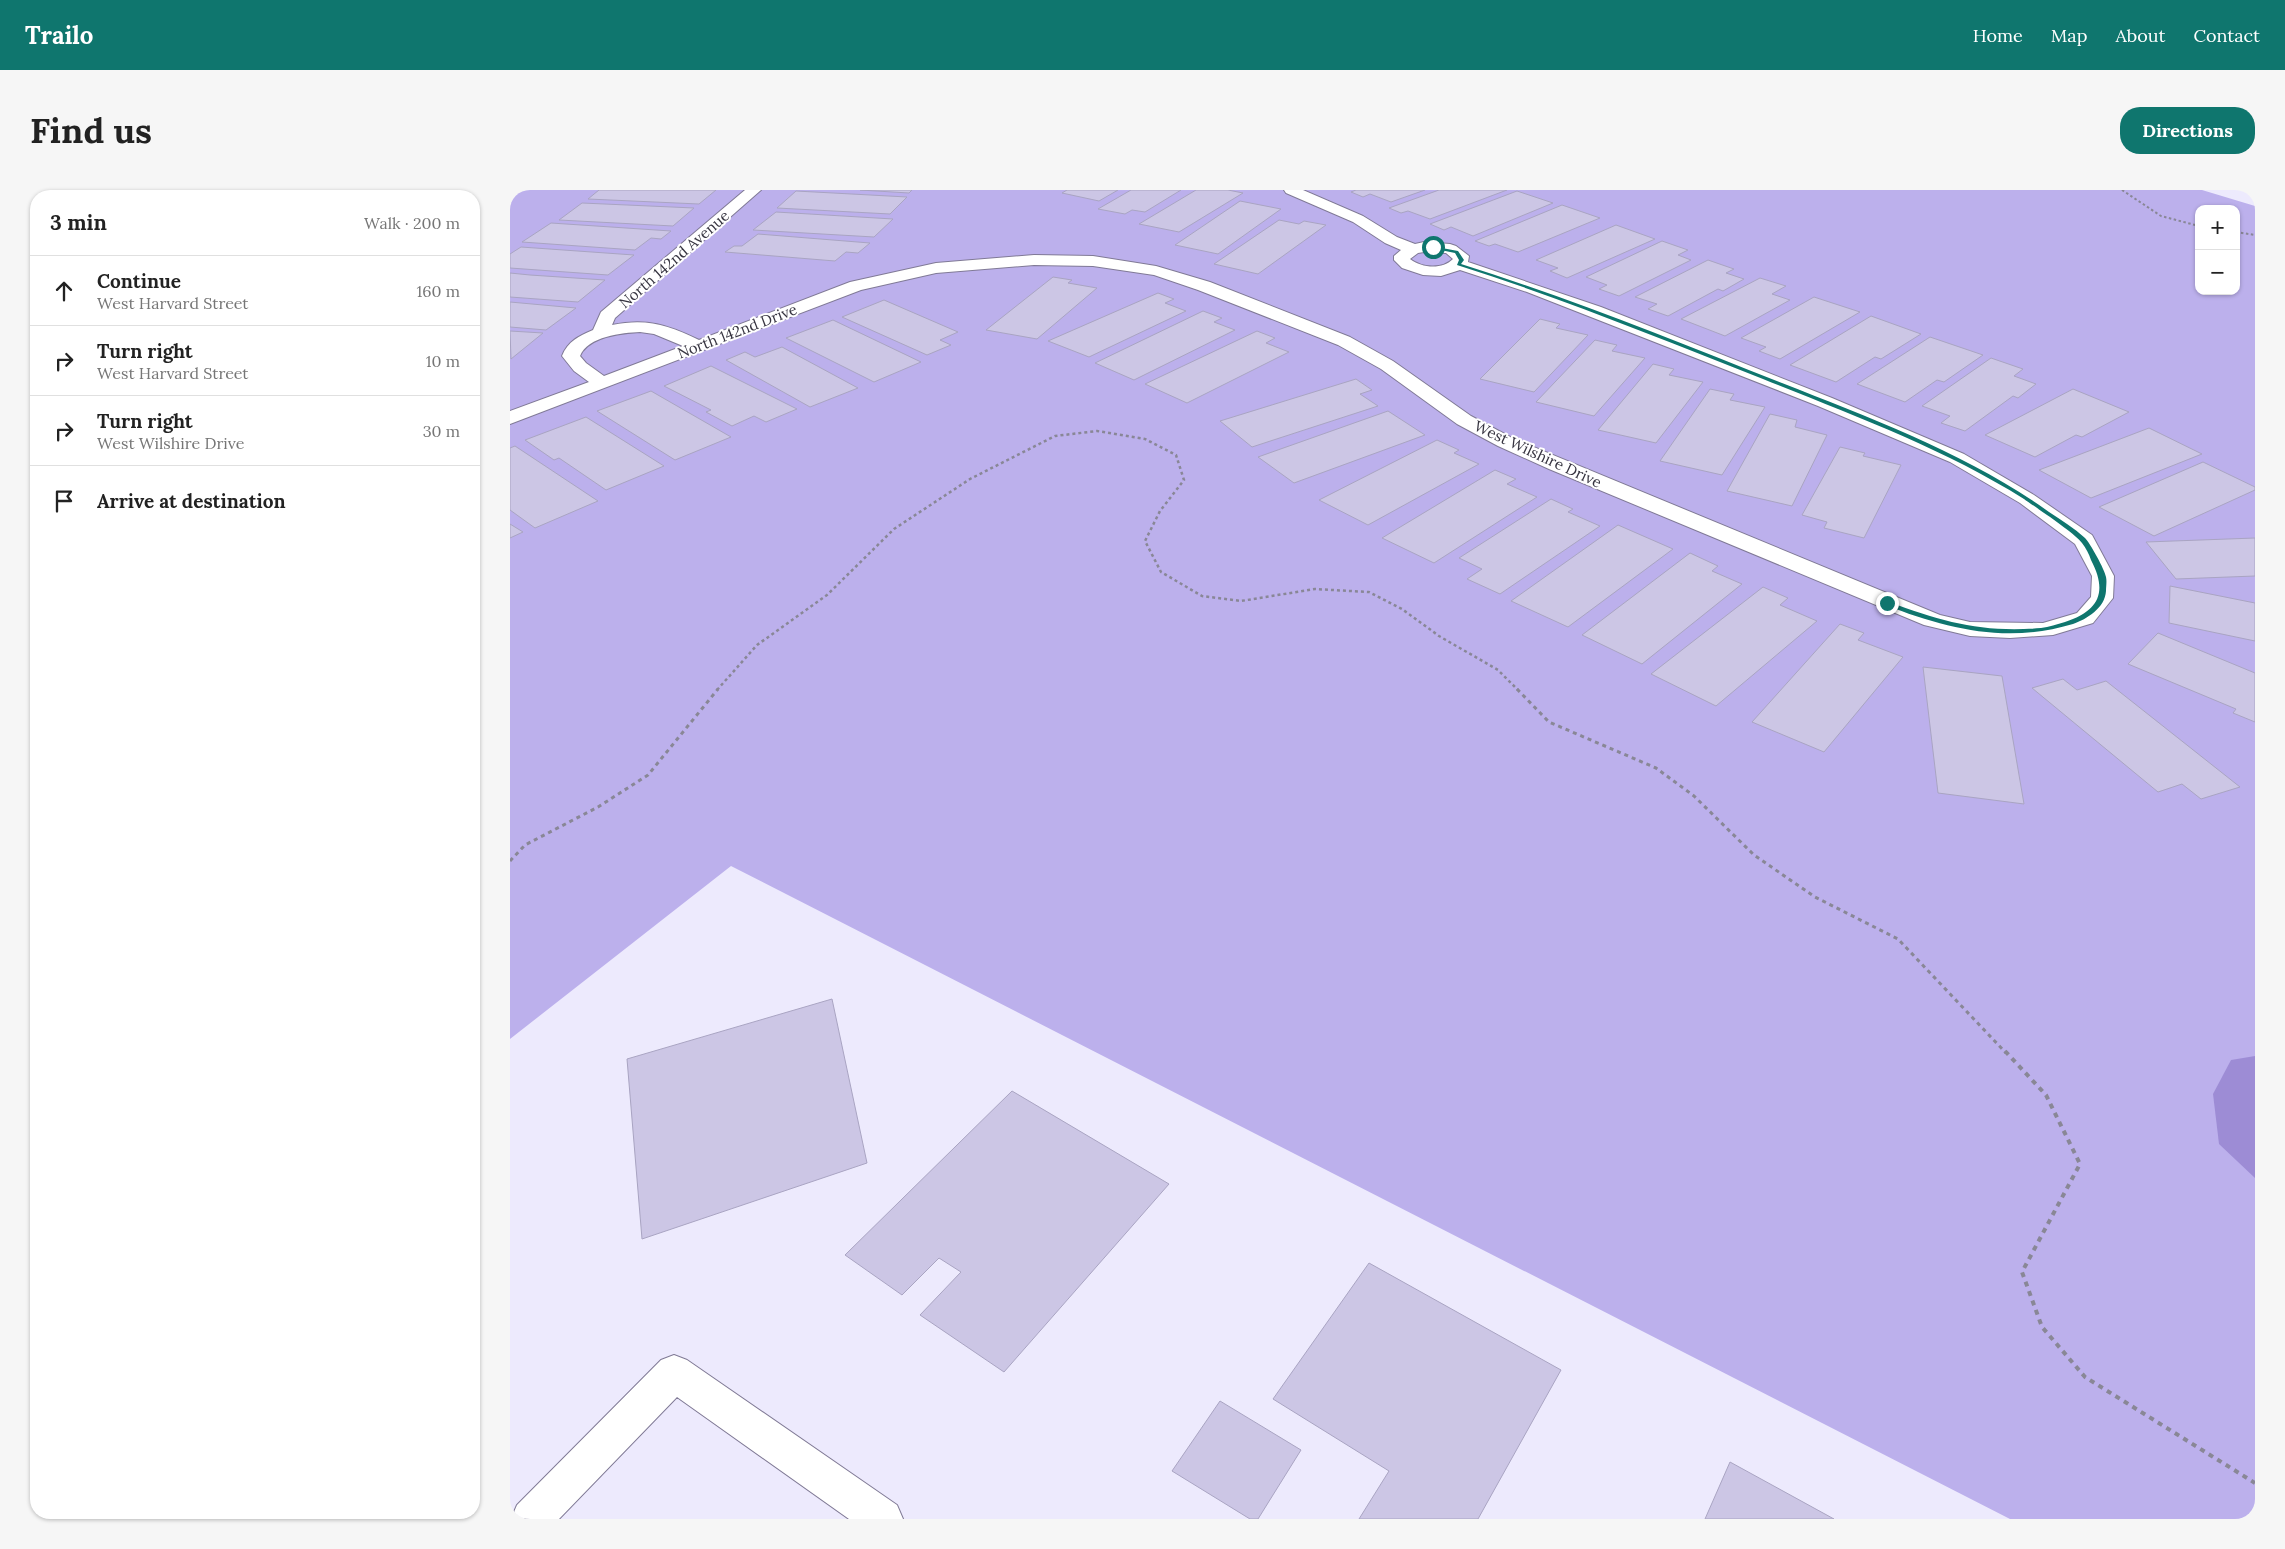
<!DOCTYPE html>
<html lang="en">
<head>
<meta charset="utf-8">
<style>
  body { margin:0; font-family:Lora,serif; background:#f6f6f6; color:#222 }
  .controls { position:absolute; right:15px; top:15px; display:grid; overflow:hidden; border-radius:10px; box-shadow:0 1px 4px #0004 }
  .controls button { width:45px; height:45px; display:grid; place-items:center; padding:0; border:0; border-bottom:1px solid #e0e0e0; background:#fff; color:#222; font:25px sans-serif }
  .stop { position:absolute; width:15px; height:15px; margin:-11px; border:4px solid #0f766e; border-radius:50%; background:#fff }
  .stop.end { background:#0f766e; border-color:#fff; box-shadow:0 1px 5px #0008 }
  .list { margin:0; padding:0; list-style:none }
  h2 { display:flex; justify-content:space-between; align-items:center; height:65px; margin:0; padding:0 20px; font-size:21px }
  h2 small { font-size:16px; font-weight:400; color:#767676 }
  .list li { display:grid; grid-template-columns:32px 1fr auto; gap:15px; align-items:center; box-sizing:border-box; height:70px; padding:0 20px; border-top:1px solid #e0e0e0 }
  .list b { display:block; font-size:19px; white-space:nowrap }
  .list p { margin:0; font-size:16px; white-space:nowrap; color:#767676 }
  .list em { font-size:16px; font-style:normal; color:#767676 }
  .icon { flex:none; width:28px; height:28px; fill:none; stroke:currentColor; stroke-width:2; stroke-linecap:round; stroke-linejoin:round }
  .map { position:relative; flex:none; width:1745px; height:1329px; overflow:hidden; border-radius:20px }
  header { display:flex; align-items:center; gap:30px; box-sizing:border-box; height:70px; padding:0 25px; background:#0f766e; color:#fff }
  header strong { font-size:24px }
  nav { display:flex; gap:28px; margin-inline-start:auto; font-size:18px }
  .intro { display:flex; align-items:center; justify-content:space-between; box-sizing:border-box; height:120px; padding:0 30px }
  h1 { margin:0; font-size:35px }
  .button { padding:12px 22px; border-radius:20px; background:#0f766e; color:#fff; font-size:18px; font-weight:700 }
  main { display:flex; gap:30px; padding:0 30px }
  aside { flex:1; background:#fff; border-radius:20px; box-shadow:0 1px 4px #0004 }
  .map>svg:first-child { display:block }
  .green { fill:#bcb0ec; fill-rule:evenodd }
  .water { fill:#9d8cd5 }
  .building { fill:#ccc6e5; stroke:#a9a4c2 }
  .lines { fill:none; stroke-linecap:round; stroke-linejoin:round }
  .minor-casing { stroke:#807a96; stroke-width:2 }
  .path-far3 { stroke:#898796; stroke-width:2; stroke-dasharray:2.5 2.5; stroke-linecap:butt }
  .path-far2 { stroke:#898796; stroke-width:2.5; stroke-dasharray:3 3; stroke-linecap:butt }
  .path-far1 { stroke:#898796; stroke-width:3; stroke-dasharray:4 4; stroke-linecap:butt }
  .path { stroke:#898796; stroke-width:4; stroke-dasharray:5 5; stroke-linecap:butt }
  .minor { fill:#fff; fill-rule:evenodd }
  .route { fill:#0f766e }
  .labels { text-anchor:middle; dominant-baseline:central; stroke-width:4; stroke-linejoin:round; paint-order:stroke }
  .far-street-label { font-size:15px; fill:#363440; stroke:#fff }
</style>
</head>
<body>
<header>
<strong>Trailo</strong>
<nav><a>Home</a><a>Map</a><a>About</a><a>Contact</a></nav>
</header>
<div class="intro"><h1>Find us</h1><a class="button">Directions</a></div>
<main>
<aside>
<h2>3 min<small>Walk · 200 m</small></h2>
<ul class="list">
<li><svg class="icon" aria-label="ahead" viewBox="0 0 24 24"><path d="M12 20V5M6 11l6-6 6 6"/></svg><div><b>Continue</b><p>West Harvard Street</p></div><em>160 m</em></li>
<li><svg class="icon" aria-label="right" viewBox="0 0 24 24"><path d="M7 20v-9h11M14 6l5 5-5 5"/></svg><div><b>Turn right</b><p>West Harvard Street</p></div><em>10 m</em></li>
<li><svg class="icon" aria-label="right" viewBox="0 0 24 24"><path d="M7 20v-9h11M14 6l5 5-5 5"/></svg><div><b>Turn right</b><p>West Wilshire Drive</p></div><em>30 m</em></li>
<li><svg class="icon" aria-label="arrive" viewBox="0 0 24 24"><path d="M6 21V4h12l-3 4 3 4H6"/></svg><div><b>Arrive at destination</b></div></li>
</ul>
</aside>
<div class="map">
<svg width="1745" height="1329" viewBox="0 0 1745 1329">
  <rect width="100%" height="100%" fill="#edeafd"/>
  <path class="green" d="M0 0H1692L1745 16V1329H1500L221 676 0 849ZM1689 19H1726V101H1689Z"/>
  <path class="water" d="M1745 866V988L1709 954 1703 904 1721 870Z"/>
  <path class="building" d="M89 0H206L189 14 78 9Z
    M350 0H402L399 3Z
    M557 0H608L589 11 552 3Z
    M621 0H671L635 22 622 20 615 24 588 19Z
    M686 0H718L733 3 669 42 629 34Z
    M846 0H915L881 12 860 4 853 7 841 2Z
    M929 0H997L920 29 898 21 891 23 879 18Z
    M286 1 397 7 380 24 267 18Z
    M1007 1 1043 13 963 46 941 37 934 40 920 34Z
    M730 11 771 19 708 64 665 55Z
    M72 13 184 18 163 36 49 30Z
    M1052 15 1090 28 1008 62 985 54 979 56 965 51Z
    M266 22 383 29 364 47 243 40Z
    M769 30 789 34 794 31 816 35 748 84 704 74Z
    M41 33 161 41 151 49 141 48 125 60 12 52Z
    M1106 35 1145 49 1057 88 1040 81 1048 78 1026 70Z
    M248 44 360 53 348 63 336 62 325 71 215 62 224 56H232Z
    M1152 51 1178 60 1168 65 1181 70 1109 106 1089 99 1097 95 1076 87Z
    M11 57 124 65 98 85 0 78V64Z
    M1198 70 1224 79 1216 83 1234 89 1213 101 1208 99 1158 126 1138 119 1147 114 1125 107Z
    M0 83 20 85 95 90 68 112 0 107Z
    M543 87 562 90 558 93 587 98 527 149 476 140Z
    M1250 88 1276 96 1262 104 1280 110 1215 146 1171 129Z
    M648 103 664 109 655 113 676 121 579 167 538 151Z
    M1304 107 1350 122 1270 169 1249 161 1256 157 1231 148Z
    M374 110 448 142 430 150 441 155 417 165 332 127Z
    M0 112 66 118 36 140 0 137Z
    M693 121 712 128 704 132 725 140 624 190 585 173Z
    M1361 126 1411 144 1371 169 1365 167 1326 192 1280 175Z
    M1030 129 1050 134 1046 138 1078 145 1024 202 970 189Z
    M323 130 411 172 364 192 276 148Z
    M0 141 33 143 1 169Z
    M747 141 765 148 756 153 779 162 677 213 635 194Z
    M1420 147 1473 165 1434 192 1427 190 1395 212 1347 194Z
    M1085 150 1107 155 1102 161 1135 168 1084 226 1026 212Z
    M272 157 348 198 300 217 216 170 235 162 245 167Z
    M1481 168 1513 179 1504 186 1526 194 1508 208 1503 206 1455 241 1431 233 1440 226 1412 216Z
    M1143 174 1164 179 1159 185 1193 192 1146 253 1088 240Z
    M201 176 287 219 256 232 244 226 222 236 196 222 201 220 154 196Z
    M846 189 862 200 850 204 868 216 742 257 710 231Z
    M1200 199 1224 204 1220 210 1255 217 1212 285 1150 271Z
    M1563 199 1619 222 1572 247 1566 245 1525 267 1475 245Z
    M141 201 221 247 165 270 87 221Z
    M878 221 915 245 784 293 748 267Z
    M1260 224 1287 230 1285 237 1317 245 1282 316 1217 301Z
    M76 227 154 276 96 300 49 268 44 270 15 250Z
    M1639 238 1692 264 1581 308 1529 280Z
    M927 250 949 260 944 263 969 274 858 335 809 310Z
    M5 256 88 311 25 338 0 320V258Z
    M1330 257 1355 263 1353 266 1391 275 1354 348 1314 338 1317 332 1292 325Z
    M1693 272 1745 297V300L1644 346 1589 317Z
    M985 280 1006 289 997 294 1027 307 924 373 872 348Z
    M1041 309 1063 319 1058 322 1090 336 990 404 957 389 972 379 949 368Z
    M0 334 13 342 0 348Z
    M1108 335 1163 359 1058 437 1001 411Z
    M1745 348V386L1666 389 1636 352Z
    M1180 363 1208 376 1202 381 1232 394 1132 474 1072 445Z
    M1660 396 1745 413V451L1659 433Z
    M1253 397 1278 408 1270 415 1307 431 1206 516 1141 484Z
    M1330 434 1354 443 1348 450 1393 467 1314 562 1242 532Z
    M1648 443 1745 483V532L1723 523 1726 519 1618 474Z
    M1413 477 1492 486 1514 614 1428 603Z
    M1553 489 1567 500 1596 491 1730 597 1691 609 1672 594 1648 602 1522 498Z
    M322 809 357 973 132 1049 117 869Z
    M502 901 659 994 494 1182 410 1125 451 1082 429 1068 392 1105 335 1065Z
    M859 1073 1051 1180 968 1329H849L879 1281 763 1209Z
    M710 1211 791 1260 748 1329H740L662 1281Z
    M1220 1272 1324 1329H1195Z"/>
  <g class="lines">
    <defs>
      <path id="minor" d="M235 0H251L105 128 102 135C137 128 158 135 189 150L340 92 426 73 524 65 583 66 646 76 700 92 840 147 883 171 961 226 1002 248 1430 425 1460 432 1533 433 1567 423 1581 407 1582 386 1565 354 1510 313 1440 272 1308 216 1017 102 950 80 931 86 913 85 892 78 884 70V66L891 60 875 53 843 32 776 3 774 0H793L853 26 887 47 905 54 914 52 940 54 946 56 959 66 958 72 1091 117 1322 208 1454 264 1524 305 1582 345 1604 386 1603 408 1583 433 1543 445 1500 448 1460 446 1414 435 1039 279 988 256 947 234 871 179 828 155 688 100 644 85 583 76 524 75 426 83 351 100 0 234V221L79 192 64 181 52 166C58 151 69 146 83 140L91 122ZM914 62 936 63 943 69C932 80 912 78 900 69L908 63ZM130 142 144 144 173 156 94 186 76 173 70 166C78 146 112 143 130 142Z
        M164 1165 177 1170 387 1315 393 1329H339L167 1207 49 1329H1L7 1315 151 1170Z"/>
    </defs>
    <use href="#minor" class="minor-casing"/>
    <path class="path-far3" d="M1612 0 1651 26 1689 36
      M1726 42 1745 45"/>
    <path class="path-far2" d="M207 500 247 455 317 405 384 339 460 289 545 246 587 241 635 249 666 265 674 290 650 321 635 351 651 382 692 406 731 411 805 399 859 402 892 419 929 446 988 480 1008 500"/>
    <path class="path-far1" d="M1007 499 1039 532 1146 578 1184 606 1244 665 1305 707 1388 749 1496 863
      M0 671 15 655 88 617 138 585 208 499"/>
    <path class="path" d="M1495 861 1536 905 1570 974 1512 1082 1532 1137 1575 1187 1745 1293"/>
    <use href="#minor" class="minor"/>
  </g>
  <path class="route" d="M921 56 948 61 954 70 951 74C1060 108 1166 151 1272 193 1363 229 1458 264 1539 322 1551 330 1564 338 1575 348 1580 353 1595 380 1596 387 1597 391 1596 397 1596 401 1595 418 1577 429 1563 434 1496 454 1438 439 1375 415V412H1379C1433 432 1473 443 1531 438 1539 437 1547 434 1555 432 1589 421 1598 402 1581 370 1579 364 1576 358 1572 353 1565 343 1525 317 1514 309 1433 258 1342 225 1253 189 1152 149 1051 108 947 75L949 70 945 63 921 58Z"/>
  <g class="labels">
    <g class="far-street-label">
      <text transform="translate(164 69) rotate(-41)">North 142nd Avenue</text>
      <text transform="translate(227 141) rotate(-21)">North 142nd Drive</text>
      <text transform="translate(1028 264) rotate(25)">West Wilshire Drive</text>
    </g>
  </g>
</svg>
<div class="controls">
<button>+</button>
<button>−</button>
</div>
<div class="stop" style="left:923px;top:57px"></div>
<div class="stop end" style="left:1377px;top:413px"></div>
</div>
</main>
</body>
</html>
